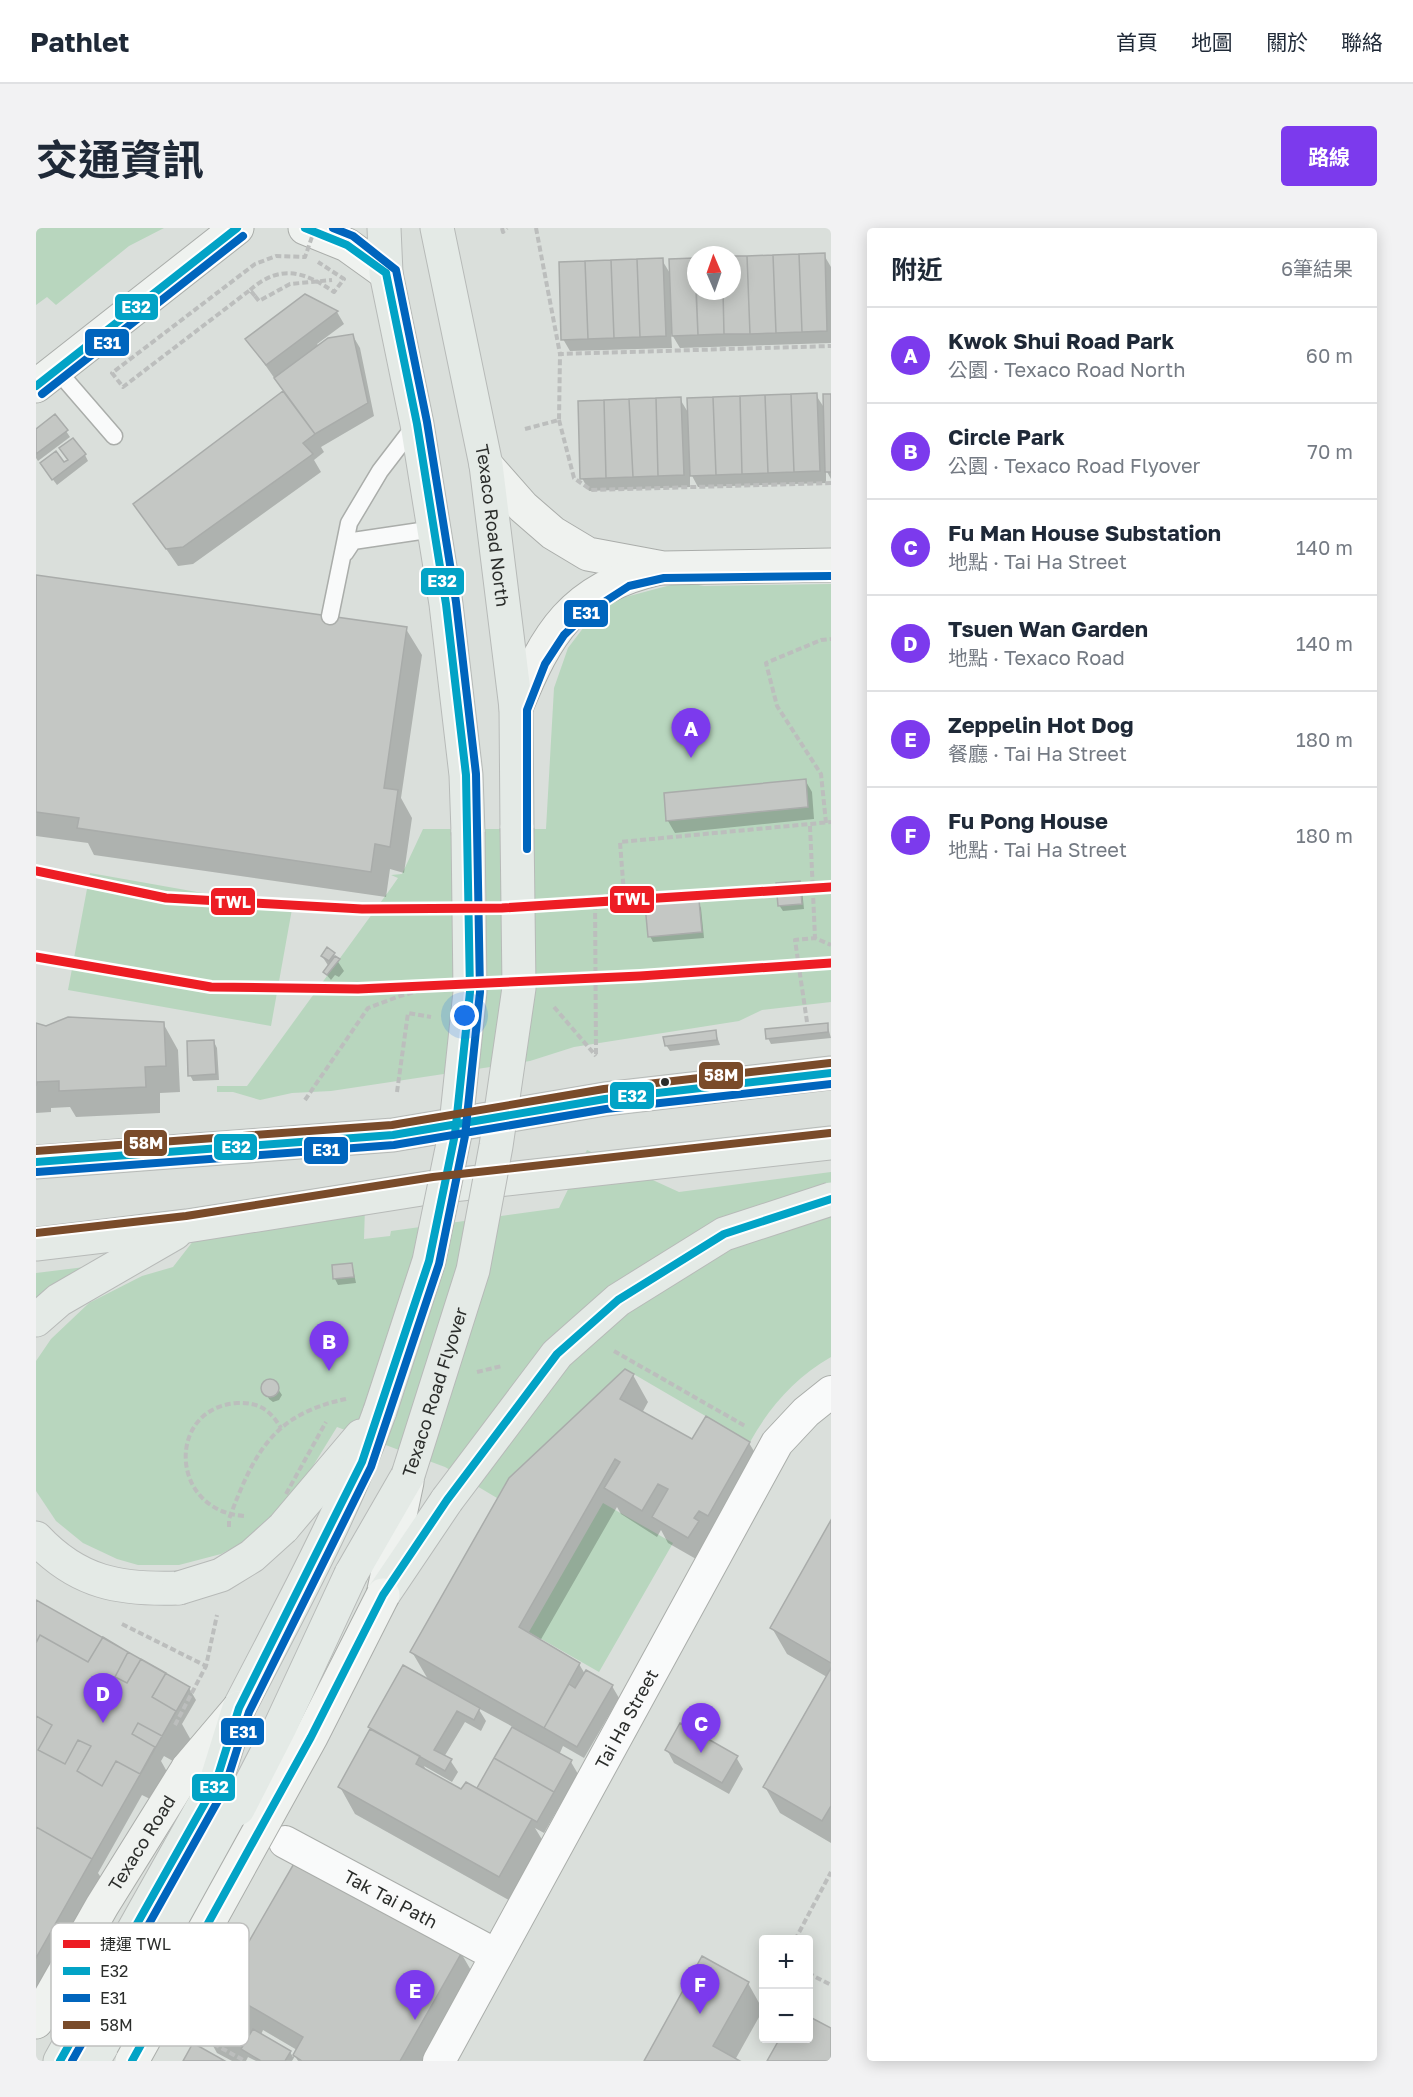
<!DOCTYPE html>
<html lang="zh-TW">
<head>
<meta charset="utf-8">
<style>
  body { margin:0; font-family:"Golos Text","Noto Sans TC",sans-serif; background:#f2f2f3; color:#1f2937 }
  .controls { position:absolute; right:18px; bottom:18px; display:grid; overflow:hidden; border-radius:6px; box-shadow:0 3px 15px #0003 }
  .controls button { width:54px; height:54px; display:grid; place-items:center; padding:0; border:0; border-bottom:2px solid #e0e1e3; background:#fff; color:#1f2937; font:30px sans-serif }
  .compass { position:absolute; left:651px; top:18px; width:54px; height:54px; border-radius:50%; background:#fff; box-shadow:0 3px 15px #0003; rotate:358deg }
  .you { position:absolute; left:429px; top:788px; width:21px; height:21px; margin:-15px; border:4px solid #fff; border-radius:50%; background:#1a73e8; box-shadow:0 0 0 9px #1a73e833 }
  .badge { display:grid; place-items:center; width:39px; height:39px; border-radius:50%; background:#7c3aed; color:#fff; font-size:20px; font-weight:700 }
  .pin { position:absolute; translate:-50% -50px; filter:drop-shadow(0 2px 3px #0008) }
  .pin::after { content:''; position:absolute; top:32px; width:21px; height:18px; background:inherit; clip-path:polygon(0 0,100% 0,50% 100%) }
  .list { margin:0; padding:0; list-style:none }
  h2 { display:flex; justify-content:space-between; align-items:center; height:78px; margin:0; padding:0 24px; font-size:26px }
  h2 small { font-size:20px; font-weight:400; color:#747a83 }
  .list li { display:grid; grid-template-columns:39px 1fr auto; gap:18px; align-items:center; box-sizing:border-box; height:96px; padding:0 24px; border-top:2px solid #e0e1e3 }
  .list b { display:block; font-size:22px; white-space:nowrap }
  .list p { margin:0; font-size:20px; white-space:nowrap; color:#747a83 }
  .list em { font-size:20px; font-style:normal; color:#747a83 }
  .map { position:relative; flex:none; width:795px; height:1833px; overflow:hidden; border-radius:6px }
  header { display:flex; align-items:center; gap:36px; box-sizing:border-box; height:84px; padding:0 30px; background:#fff; border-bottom:2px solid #e0e1e3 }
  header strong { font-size:28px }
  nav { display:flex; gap:33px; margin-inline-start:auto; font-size:21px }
  .intro { display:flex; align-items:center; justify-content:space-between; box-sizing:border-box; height:144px; padding:0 36px }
  h1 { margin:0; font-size:42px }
  .button { padding:15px 27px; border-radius:6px; background:#7c3aed; color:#fff; font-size:21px; font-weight:700 }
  main { display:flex; gap:36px; padding:0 36px }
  aside { flex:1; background:#fff; border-radius:6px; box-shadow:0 3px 15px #0003 }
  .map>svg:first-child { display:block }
  .green { fill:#b8d6be }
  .shadow { fill:#0003; fill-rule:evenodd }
  .building { fill:#c4c7c4; stroke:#a9acaa; stroke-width:1.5 }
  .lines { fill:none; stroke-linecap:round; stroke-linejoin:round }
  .lane-casing { stroke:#aaadaa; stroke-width:19 }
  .street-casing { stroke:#aaadaa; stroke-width:34 }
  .secondary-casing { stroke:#aaadaa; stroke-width:35 }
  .primary-casing { stroke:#b7bab8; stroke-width:35 }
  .path { stroke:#bcbebd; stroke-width:4; stroke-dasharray:6 3; stroke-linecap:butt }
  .lane { stroke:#f9fafa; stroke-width:16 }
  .street { stroke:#f9fafa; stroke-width:32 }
  .secondary { stroke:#eff2ef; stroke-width:33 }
  .primary { stroke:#e4eae6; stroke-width:33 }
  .secondary-bridge-casing { stroke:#aaadaa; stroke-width:35; stroke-linecap:butt }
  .primary-bridge-casing { stroke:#b7bab8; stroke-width:35; stroke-linecap:butt }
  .path-bridge { stroke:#bcbebd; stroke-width:4; stroke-dasharray:6 3; stroke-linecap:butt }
  .secondary-bridge { stroke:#eff2ef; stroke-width:33 }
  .primary-bridge { stroke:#e4eae6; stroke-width:33 }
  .bus-1-casing { stroke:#fff; stroke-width:12 }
  .bus-2-casing { stroke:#fff; stroke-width:12 }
  .bus-3-casing { stroke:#fff; stroke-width:12 }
  .bus-1 { stroke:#02a3c6; stroke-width:8 }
  .bus-2 { stroke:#0065bd; stroke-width:8 }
  .bus-3 { stroke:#7a4b2a; stroke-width:8 }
  .metro-1-casing { stroke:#fff; stroke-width:14 }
  .metro-1 { stroke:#ed1d24; stroke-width:9 }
  .bus-dot { fill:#2b2d2b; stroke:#fff; stroke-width:2 }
  .labels { text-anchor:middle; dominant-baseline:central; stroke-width:4.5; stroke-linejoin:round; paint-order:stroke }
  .street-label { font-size:18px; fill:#2b2d2b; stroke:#fff }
  .key { fill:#fff; stroke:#bfc0bf; stroke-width:1.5 }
  .key-label { font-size:16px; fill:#2b2d2b }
  .line-badge { stroke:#fff; stroke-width:2 }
  .badge-label { font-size:16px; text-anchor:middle; font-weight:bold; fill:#fff }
</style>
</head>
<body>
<header>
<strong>Pathlet</strong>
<nav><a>首頁</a><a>地圖</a><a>關於</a><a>聯絡</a></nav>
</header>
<div class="intro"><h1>交通資訊</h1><a class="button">路線</a></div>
<main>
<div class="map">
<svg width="795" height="1833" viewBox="0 0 795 1833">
  <rect width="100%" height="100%" fill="#dadfdb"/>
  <path class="green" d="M0 0H128L93 18 20 77 11 69 0 77Z
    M646 354 668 358 795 356V774L726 782 703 793 538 819 494 833 295 863 256 865 224 872 197 864H181V858H211L355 660 362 650 355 647 366 646 387 601H510L518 460 532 420 554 391 582 371Z
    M54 645 256 681 235 798 32 762Z
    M551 922 643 964 795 944V1129C759 1150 734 1178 714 1214L589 1141 473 1250 461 1270 409 1239 301 1199 256 1272 206 1315 185 1326 143 1337H102L81 1331 47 1315 20 1293 0 1263V1133L15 1111 53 1075 106 1048 137 1039 168 999 329 979 328 1011 354 1008 355 1003 523 980Z
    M57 1038 0 1073V1045Z
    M567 1275 637 1315 563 1444 493 1404Z"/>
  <path class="shadow" d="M788 27 795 39V115L644 120 635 105 636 120 534 123 527 111 626 32 635 47 634 32 660 31V63H696V30Z
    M269 68 301 84 308 96 281 116 283 118 317 108 324 120 338 188 285 219 288 224 278 232 285 244 157 336 142 338 99 276 248 164 211 111Z
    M780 167 789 181 795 168V251L790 242V255L662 259 654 244V259L553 263 546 250 644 171 653 186Z
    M0 203H30L34 209 2 233 0 230Z
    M49 227 52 233 21 257 9 241Z
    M0 349 370 401 386 427 365 570 376 590 368 645 354 641 350 669 58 627 52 615 0 608Z
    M769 552 776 564 778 591 639 605 632 593Z
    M763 655 766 661 768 681 747 683 743 677Z
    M662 674 665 680 668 710 617 714 614 708Z
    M297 726 308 743 303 749 299 747 295 752 289 745 293 739 286 728Z
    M127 795 142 822 144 864 124 865V885L40 889 34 879 15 880V884L0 885V797L10 800Z
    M791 796 795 810 735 816 732 810Z
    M679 803 684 817 634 823 630 817Z
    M178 814 181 820 183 852 157 853 154 847Z
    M316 1036 320 1055 302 1057 299 1051Z
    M597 1147 612 1174 606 1185 657 1213 713 1215 729 1241 667 1335 632 1315 625 1302 621 1309 585 1286 581 1279 504 1413 543 1436 549 1446 576 1458 583 1470 548 1530 527 1518 523 1527 535 1534 542 1546 508 1605 499 1600 510 1618 478 1675 319 1586 304 1559 335 1502 334 1499 393 1453 376 1424ZM442 1480 477 1499 442 1562 426 1563 391 1544 388 1538 416 1554 422 1544 414 1532 408 1529 429 1494 445 1503 450 1493Z
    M232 1153H236L242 1161 246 1167 243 1172 237 1174 233 1171 227 1158Z
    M795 1295V1615L744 1585 729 1559 791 1449 751 1426 736 1400Z
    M0 1374 153 1460 160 1472 146 1496 156 1514 144 1537 128 1528 125 1533 135 1551 122 1575 106 1567 62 1645 68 1654 0 1773Z
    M631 1522 700 1529 707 1541 693 1566 638 1535Z
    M260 1634 425 1725 440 1751 394 1833H262L259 1828 256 1833H220L212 1829 210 1833H196L181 1825 166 1798ZM227 1802 261 1822 257 1829 254 1824 225 1807Z
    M712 1755 727 1782 699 1832 701 1833H609Z"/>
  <path class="building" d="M789 25 791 103 766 104 763 26Z
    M763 26 766 104 740 105 737 27Z
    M737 27 740 105 714 106 711 28Z
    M696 28H711L714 106H688L687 63H696Z
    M627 30 630 108 604 109 601 31Z
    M659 30 662 107 636 108 633 31Z
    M601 31 604 109 578 110 575 32Z
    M575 32 578 110 552 111 549 33Z
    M549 33 552 111 525 112 523 34Z
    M660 63H687L688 106 662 107Z
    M269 66 302 83 230 137 209 111Z
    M317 106 332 175 279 206 238 150 292 110Z
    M247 163 279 206 267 215 277 226 147 319 130 321 97 276Z
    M781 165 784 243 758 244 755 166Z
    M755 166 758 244 732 245 729 167Z
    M787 166H795V244H789Z
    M729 167 732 245 706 246 704 168Z
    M704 168 706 246 680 247 677 169Z
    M645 169 648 247 622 248 620 170Z
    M677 169 680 247 654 248 651 170Z
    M620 170 622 248 597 249 593 171Z
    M593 171 597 249 570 250 568 172Z
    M568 172 570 250 544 251 542 173Z
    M19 186 32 202 0 226V201Z
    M37 210 50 226 16 252 4 235 20 223 28 234 32 232 23 220Z
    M0 347 371 399 348 560 362 562 354 619 339 616 335 644 41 600 43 590 0 584Z
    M770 551 772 579 630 593 628 565Z
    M764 653 766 676 742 678 740 655Z
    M663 672 666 704 612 709 609 677Z
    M291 719 299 725 293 733 285 728Z
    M299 728 304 731 291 747 287 744Z
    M32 789 128 794 130 838 109 839 110 859 23 863V853L1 854 0 858V795L10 798Z
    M792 795V804L730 811 729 801Z
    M680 802 681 812 629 818 627 809Z
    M178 812 180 846 152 848 151 813Z
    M316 1035 318 1049 297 1051 296 1037Z
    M589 1141 598 1146 584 1171 656 1211 670 1188 714 1214 672 1288 663 1283 658 1290 663 1293 652 1310 616 1289 632 1261 622 1256 606 1283 568 1260 584 1234 579 1231 483 1399 544 1435 508 1500 374 1424 473 1250Z
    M225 1160a9 9 0 1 1 18 0a9 9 0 1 1-18 0Z
    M795 1292V1435L734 1400Z
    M0 1372 154 1459 56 1631 0 1599Z
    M4 1407 52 1434 67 1409 92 1424 79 1449 91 1455 105 1431 130 1445 116 1469 140 1483 126 1508 102 1495 96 1506 119 1519 104 1546 80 1533 66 1558 41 1543 55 1518 42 1512 29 1536 2 1522 16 1497 0 1488V1415Z
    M367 1437 444 1480 438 1492 421 1483 398 1522 416 1531 409 1543 332 1499Z
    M795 1440V1578L786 1593 727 1559Z
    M550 1442 577 1457 541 1519 508 1500 533 1456 539 1460Z
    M644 1495 702 1528 686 1555 629 1522Z
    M476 1499 536 1532 518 1564 458 1530Z
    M334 1501 384 1528 380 1536 425 1561 430 1554 496 1591 463 1649 302 1559Z
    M458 1530 518 1564 501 1594 441 1560Z
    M0 1599 56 1631 0 1730Z
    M260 1632 426 1724 364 1833H266L257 1827 267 1809 212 1777 191 1813 164 1798Z
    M666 1728 713 1754 677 1818 704 1833H608Z
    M772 1788 795 1800V1833H731L744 1810H772Z
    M217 1801 255 1823 249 1833H225L205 1821Z
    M157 1815 189 1833H147Z"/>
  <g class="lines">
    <defs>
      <path id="lane" d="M20 141 78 208
        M309 325 317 313 398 301
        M294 388 313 295 344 243 380 196"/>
      <g id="street">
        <path id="s1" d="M249 1614 460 1727"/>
        <path id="s2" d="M403 1833 741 1215 770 1184 795 1164"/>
      </g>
      <g id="secondary">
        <path d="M269 0 311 17 350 45"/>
        <path d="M0 158 201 0"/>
        <path d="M450 237 487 279 517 305 552 326 627 340 795 337"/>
        <path d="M480 480C510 406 537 360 620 341"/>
        <path d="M347 1367 371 1254"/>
        <path id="s3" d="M0 1794 66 1678 152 1540"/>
      </g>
      <g id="primary">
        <path d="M348 0 350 45 381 196 410 376 430 547 432 604"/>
        <path id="s4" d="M401 0 450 237 480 480 481 600"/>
        <path d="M0 934 357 907 569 871 795 845"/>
        <path d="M0 1016 151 998 398 959 795 915"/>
        <path d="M0 1092 23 1072 139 1005"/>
        <path d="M247 1300 325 1208"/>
        <path d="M0 1310C42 1355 84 1362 143 1360"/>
        <path d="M315 1346 372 1247"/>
        <path d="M347 1367 411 1272"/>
        <path d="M203 1480C253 1383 307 1286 344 1183"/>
        <path d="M24 1833 179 1557"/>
        <path d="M57 1833 141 1691 202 1581"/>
      </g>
    </defs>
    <use href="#lane" class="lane-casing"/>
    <use href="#street" class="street-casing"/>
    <use href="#secondary" class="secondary-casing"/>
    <use href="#primary" class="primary-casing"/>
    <path class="path" d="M466 0 467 4 471 0
      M500 0 524 126
      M219 68 223 73 254 56 296 52
      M523 192 538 250 555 262 795 255
      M489 201 523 192 524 126 795 118
      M790 595 785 546 741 478 730 435 785 412 795 411
      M774 598 779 710 795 717
      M559 667 560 828
      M518 678 534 671 588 666 584 614 795 594
      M518 779 560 828
      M771 794 759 712 779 710
      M361 864 372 785 395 789
      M269 872 332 780 364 768 399 759
      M578 1123 709 1198
      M441 1144 466 1138
      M193 1299V1291C218 1225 237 1186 310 1171
      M86 1396 170 1438
      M139 1497 170 1438 181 1387
      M759 1712 795 1644
      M772 1745 795 1757
      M154 1803 209 1833"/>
    <use href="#lane" class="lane"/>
    <use href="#street" class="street"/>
    <use href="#secondary" class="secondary"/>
    <use href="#primary" class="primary"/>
    <defs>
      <path id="secondary-bridge" d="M152 1540 203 1480
        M96 1833 275 1509 347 1367"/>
      <g id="primary-bridge">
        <path d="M344 1183 393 1033 419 906 434 764 432 604"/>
        <path id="s5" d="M372 1247 437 1042 460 918 483 760 481 600"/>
        <path d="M411 1272 521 1126 582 1072 688 1006 795 971"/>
        <path d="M143 1360 185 1347 216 1328 247 1300"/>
        <path d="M179 1557 203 1480"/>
        <path d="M202 1581 244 1499 315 1346"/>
      </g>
    </defs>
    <use href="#secondary-bridge" class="secondary-bridge-casing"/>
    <use href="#primary-bridge" class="primary-bridge-casing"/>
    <path class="path-bridge" d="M214 62C244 36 268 43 298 64L308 51 282 34
      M219 68 214 62 87 159 76 145 219 36 240 28 269 29 279 0
      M250 1266 290 1194
      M208 1288C133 1283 130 1180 201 1175 223 1174 234 1182 245 1200"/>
    <use href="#secondary-bridge" class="secondary-bridge"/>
    <use href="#primary-bridge" class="primary-bridge"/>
    <defs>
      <path id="bus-1" d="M269 0 311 17 350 45
        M0 158 201 0
        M0 934 357 907 569 871 795 845
        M24 1833 179 1557 203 1480 326 1234 393 1033 419 906 434 764 430 547 410 376 381 196 350 45
        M96 1833 275 1509 347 1367 411 1272 521 1126 582 1072 688 1006 795 971"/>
      <path id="bus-2" d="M6 166 207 8
        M491 621V482L509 436 528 407 551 385 593 358 628 350 795 348
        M1 944 358 917 570 881 795 856
        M36 1833 188 1562 213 1484 335 1239 403 1036 429 908 444 764 440 546 420 374 391 194 360 42 317 8 297 0"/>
      <path id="bus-3" d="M0 923 356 897 568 861 794 835
        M0 1005 150 988 397 949 794 905"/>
    </defs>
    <use href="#bus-1" class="bus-1-casing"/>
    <use href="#bus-2" class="bus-2-casing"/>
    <use href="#bus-3" class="bus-3-casing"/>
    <use href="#bus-1" class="bus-1"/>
    <use href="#bus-2" class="bus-2"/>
    <use href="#bus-3" class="bus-3"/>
    <defs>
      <path id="metro-1" d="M0 643 130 670 326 681 466 680 795 659
        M0 729 175 759 322 761 604 748 795 735"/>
    </defs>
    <use href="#metro-1" class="metro-1-casing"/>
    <use href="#metro-1" class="metro-1"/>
  </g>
  <circle class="bus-dot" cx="629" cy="854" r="5"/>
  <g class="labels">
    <g class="street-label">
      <text stroke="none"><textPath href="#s4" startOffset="303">Texaco Road North</textPath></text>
      <text stroke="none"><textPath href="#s5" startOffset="87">Texaco Road Flyover</textPath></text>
      <text stroke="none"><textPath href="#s2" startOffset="390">Tai Ha Street</textPath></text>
      <text stroke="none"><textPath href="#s3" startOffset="208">Texaco Road</textPath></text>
      <text stroke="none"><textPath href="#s1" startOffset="120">Tak Tai Path</textPath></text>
    </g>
  </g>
  <rect x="15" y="1695" width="198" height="123" rx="9" class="key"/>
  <rect x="27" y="1712" width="27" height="8" fill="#ed1d24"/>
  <rect x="27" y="1739" width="27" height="8" fill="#02a3c6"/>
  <rect x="27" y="1766" width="27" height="8" fill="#0065bd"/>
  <rect x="27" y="1793" width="27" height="8" fill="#7a4b2a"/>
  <g class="key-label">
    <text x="64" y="1722">捷運 TWL</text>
    <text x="64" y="1749">E32</text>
    <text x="64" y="1776">E31</text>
    <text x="64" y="1803">58M</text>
  </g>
  <g class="line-badge">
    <rect x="78" y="65" width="45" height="28" rx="6" fill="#02a3c6"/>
    <rect x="48" y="100" width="46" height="29" rx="6" fill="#0065bd"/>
    <rect x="384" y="339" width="45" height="29" rx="6" fill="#02a3c6"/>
    <rect x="527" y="371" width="46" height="29" rx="6" fill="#0065bd"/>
    <rect x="573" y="657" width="46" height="29" rx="6" fill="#ed1d24"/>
    <rect x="174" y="659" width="46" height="29" rx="6" fill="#ed1d24"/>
    <rect x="662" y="833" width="46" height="29" rx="6" fill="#7a4b2a"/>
    <rect x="573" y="853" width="46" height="29" rx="6" fill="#02a3c6"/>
    <rect x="87" y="901" width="45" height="28" rx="6" fill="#7a4b2a"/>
    <rect x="177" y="905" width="45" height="28" rx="6" fill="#02a3c6"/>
    <rect x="267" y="908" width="46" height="29" rx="6" fill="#0065bd"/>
    <rect x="184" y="1489" width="45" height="29" rx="6" fill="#0065bd"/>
    <rect x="155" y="1545" width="45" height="29" rx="6" fill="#02a3c6"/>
  </g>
  <g class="badge-label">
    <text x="100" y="85">E32</text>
    <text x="71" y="121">E31</text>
    <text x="406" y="359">E32</text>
    <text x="550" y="391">E31</text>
    <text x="596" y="677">TWL</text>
    <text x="197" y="680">TWL</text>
    <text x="685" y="853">58M</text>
    <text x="596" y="874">E32</text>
    <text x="110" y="921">58M</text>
    <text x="200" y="925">E32</text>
    <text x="290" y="928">E31</text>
    <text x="207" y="1510">E31</text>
    <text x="178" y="1565">E32</text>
  </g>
</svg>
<div class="controls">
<button>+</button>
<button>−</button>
</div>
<svg class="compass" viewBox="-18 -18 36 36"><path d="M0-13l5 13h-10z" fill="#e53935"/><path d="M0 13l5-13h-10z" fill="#747a83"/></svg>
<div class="you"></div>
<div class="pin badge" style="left:655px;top:530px">A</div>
<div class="pin badge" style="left:293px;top:1143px">B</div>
<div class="pin badge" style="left:665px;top:1525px">C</div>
<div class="pin badge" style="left:67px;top:1495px">D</div>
<div class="pin badge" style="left:379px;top:1792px">E</div>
<div class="pin badge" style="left:664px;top:1786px">F</div>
</div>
<aside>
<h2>附近<small>6筆結果</small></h2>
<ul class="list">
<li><span class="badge">A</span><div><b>Kwok Shui Road Park</b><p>公園 · Texaco Road North</p></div><em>60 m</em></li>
<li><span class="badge">B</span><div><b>Circle Park</b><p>公園 · Texaco Road Flyover</p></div><em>70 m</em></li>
<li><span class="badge">C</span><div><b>Fu Man House Substation</b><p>地點 · Tai Ha Street</p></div><em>140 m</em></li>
<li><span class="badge">D</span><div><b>Tsuen Wan Garden</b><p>地點 · Texaco Road</p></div><em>140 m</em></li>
<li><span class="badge">E</span><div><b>Zeppelin Hot Dog</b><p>餐廳 · Tai Ha Street</p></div><em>180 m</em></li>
<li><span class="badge">F</span><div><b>Fu Pong House</b><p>地點 · Tai Ha Street</p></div><em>180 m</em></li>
</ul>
</aside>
</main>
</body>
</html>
